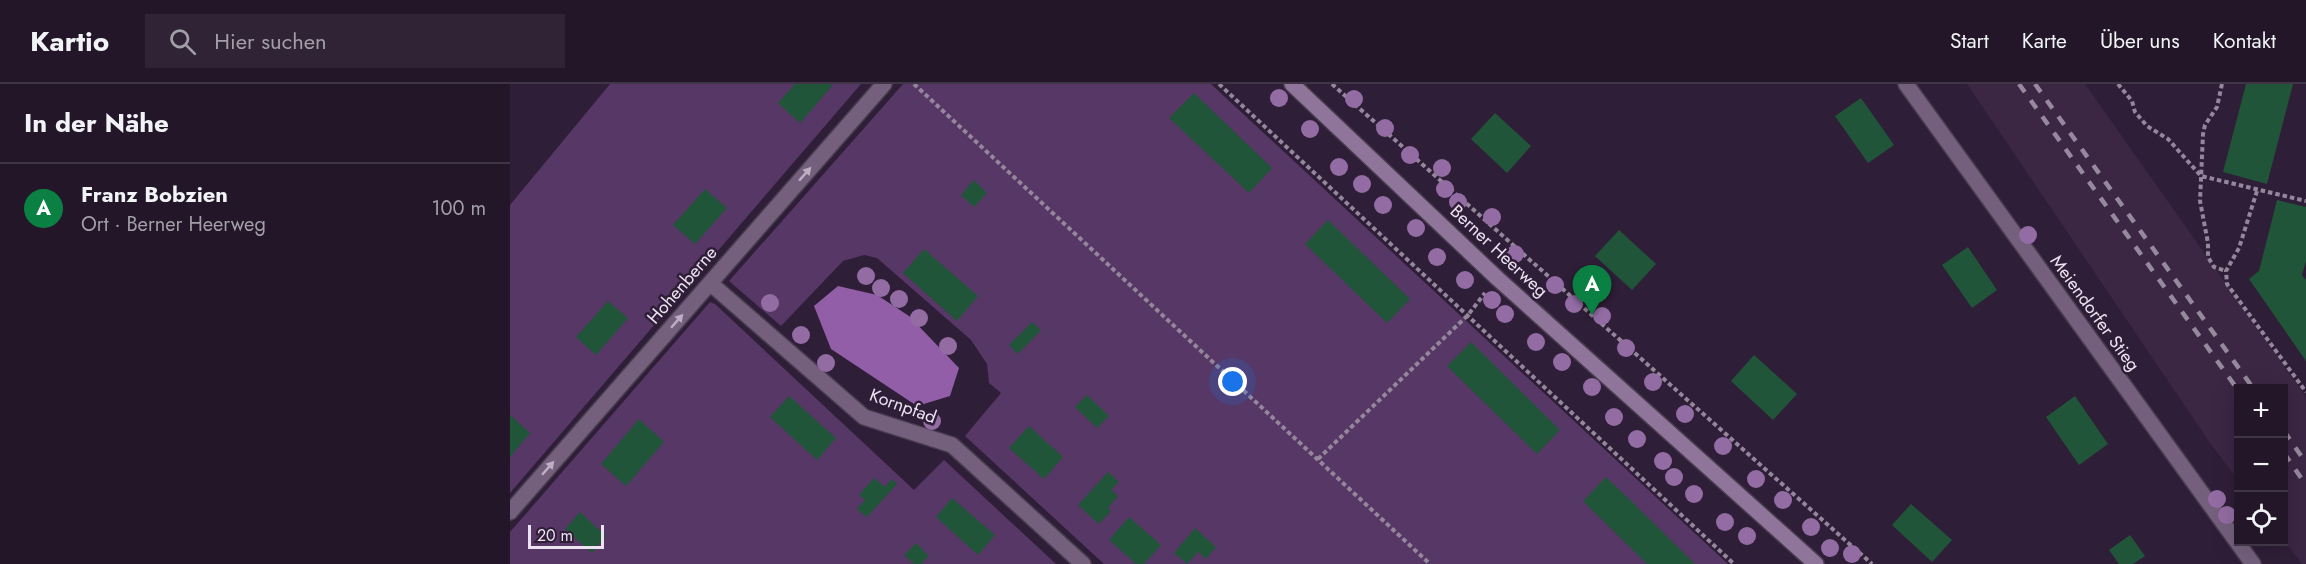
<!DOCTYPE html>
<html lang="de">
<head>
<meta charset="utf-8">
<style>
  body { margin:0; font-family:Jost,sans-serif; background:#2f2335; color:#f1f3f6 }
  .controls { position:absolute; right:18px; bottom:18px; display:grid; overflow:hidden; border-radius:0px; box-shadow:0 6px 24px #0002 }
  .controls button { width:54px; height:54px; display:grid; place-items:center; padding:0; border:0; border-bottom:2px solid #403546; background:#231629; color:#f1f3f6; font:30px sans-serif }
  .scale { position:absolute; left:18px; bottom:15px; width:76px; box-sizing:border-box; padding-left:6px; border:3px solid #ede2f2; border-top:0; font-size:16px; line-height:21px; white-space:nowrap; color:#ede2f2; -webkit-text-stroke:4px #2f1e37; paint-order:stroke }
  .you { position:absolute; left:723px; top:298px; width:21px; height:21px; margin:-15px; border:4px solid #fff; border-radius:50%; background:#1a73e8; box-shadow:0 0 0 9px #1a73e833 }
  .badge { display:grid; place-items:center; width:39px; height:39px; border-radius:50%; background:#0b8043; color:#fff; font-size:20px; font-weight:700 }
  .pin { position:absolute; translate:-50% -50px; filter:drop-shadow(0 2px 3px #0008) }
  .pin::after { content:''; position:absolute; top:32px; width:21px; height:18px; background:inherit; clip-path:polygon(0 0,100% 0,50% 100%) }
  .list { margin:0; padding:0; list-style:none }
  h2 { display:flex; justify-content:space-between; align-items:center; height:78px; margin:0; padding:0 24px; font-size:26px }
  h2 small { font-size:20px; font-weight:400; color:#a39fa8 }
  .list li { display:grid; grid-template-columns:39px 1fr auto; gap:18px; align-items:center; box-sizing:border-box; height:90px; padding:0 24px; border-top:2px solid #403546 }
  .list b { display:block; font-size:22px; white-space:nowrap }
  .list p { margin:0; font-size:20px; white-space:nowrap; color:#a39fa8 }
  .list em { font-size:20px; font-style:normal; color:#a39fa8 }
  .icon { flex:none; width:33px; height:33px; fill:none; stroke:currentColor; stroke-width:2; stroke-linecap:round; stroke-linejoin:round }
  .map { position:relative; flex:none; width:1796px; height:480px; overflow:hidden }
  header { display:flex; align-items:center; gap:36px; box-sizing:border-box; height:84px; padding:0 30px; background:#231629; border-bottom:2px solid #403546 }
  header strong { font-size:28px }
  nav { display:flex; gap:33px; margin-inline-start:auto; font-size:21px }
  .search { width:420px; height:54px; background:#2f2335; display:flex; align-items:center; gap:15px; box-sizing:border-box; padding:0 21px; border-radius:0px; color:#a39fa8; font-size:22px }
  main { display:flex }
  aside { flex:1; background:#231629 }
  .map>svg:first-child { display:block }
  .built { fill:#3b2644 }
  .green { fill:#573765 }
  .water { fill:#925ea8 }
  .building { fill:#215539 }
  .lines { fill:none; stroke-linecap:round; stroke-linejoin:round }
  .street-casing { stroke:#4a3c50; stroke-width:18 }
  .secondary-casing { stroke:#4a3c50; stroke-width:18 }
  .path { stroke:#95879b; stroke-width:4; stroke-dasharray:4.5 3; stroke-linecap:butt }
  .street { stroke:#74607d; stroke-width:15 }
  .secondary { stroke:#90759b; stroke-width:15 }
  .rail { stroke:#97899d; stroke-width:4.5; stroke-dasharray:10 10; stroke-linecap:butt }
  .tree { fill:#926ca3 }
  .oneway { fill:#bdaec3 }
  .labels { text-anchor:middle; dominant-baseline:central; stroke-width:5; stroke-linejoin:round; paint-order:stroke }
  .street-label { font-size:18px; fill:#ede2f2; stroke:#2f1e37 }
</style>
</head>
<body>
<header>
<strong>Kartio</strong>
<div class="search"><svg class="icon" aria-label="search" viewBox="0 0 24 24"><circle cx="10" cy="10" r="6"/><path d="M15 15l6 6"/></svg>Hier suchen</div>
<nav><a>Start</a><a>Karte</a><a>Über uns</a><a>Kontakt</a></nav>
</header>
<main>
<aside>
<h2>In der Nähe<small></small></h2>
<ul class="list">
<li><span class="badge">A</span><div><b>Franz Bobzien</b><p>Ort · Berner Heerweg</p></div><em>100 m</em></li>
</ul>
</aside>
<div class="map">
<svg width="1796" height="480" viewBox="0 0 1796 480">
  <rect width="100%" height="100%" fill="#2f1e37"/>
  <path class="built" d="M1457 0H1575L1796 313V480H1792L1774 456V304H1728V396L1700 359Z"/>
  <path class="green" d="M100 0H351L0 409V121Z
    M393 0H701L1218 480H594L455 352 491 309 479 299 477 280 461 256 367 174 354 171 333 177 271 242 219 197Z
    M200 218 205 220 404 406 434 376 546 480H0V448Z"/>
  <path class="water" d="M328 202 367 211 399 232 449 284 440 312 407 322 321 265 304 222Z"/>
  <path class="building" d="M285 0H320L322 2 290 39 268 19Z
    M1736 0H1783L1757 100 1713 88Z
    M684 9 762 84 739 109 659 34Z
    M1351 14 1384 61 1358 79 1325 32Z
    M985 29 1021 62 997 89 961 55Z
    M464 96 477 109 464 123 451 111Z
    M195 105 217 124 185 160 163 141Z
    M1767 116 1796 123V177L1792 191 1796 196V277L1739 195 1749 187Z
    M818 136 900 215 877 239 795 160Z
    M1109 146 1146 180 1122 206 1085 172Z
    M1458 163 1487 206 1462 224 1432 181Z
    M414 165 468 212 447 237 393 189Z
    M98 217 118 234 86 271 66 253Z
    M522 238 531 246 508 270 499 261Z
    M961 258 1050 346 1027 370 937 282Z
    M1244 271 1287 310 1263 336 1221 297Z
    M577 311 599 332 587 344 565 323Z
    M279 312 326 354 307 376 260 333Z
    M1565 312 1598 360 1569 381 1536 333Z
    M0 331 20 349 0 373Z
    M129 335 154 358 116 402 91 380Z
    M519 342 553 373 534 395 499 364Z
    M598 388 609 398 601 406 608 412 598 424 601 427 589 440 568 421Z
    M1096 393 1119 415 1185 480H1137L1073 417Z
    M364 394 375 403 382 395 387 400 357 433 347 425 355 416 349 411Z
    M442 414 485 451 468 471 426 433Z
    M1401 420 1442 456 1422 478 1382 441Z
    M70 428 96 452 82 469 55 445Z
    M619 433 651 461 634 480H626L599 456Z
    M685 444 706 463 696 475 688 468 677 480 664 469Z
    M1620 451 1635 472 1623 480H1609L1599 466Z
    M406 459 419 472 411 480H404L394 471Z"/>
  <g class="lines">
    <defs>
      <path id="street" d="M1396 0 1743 480
        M200 199 354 333 442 361 573 480
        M0 428 374 0"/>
      <path id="secondary" d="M782 0 987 194 1306 480"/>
    </defs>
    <use href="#street" class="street-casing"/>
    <use href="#secondary" class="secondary-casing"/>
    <path class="path" d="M404 0 920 480
      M709 0 1224 480
      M822 0 1362 480
      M1608 0 1622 17 1625 28 1637 42 1658 55 1691 92 1796 117
      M1712 0 1707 23 1695 41 1693 50 1690 117 1698 159V173L1704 183 1716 187
      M1747 107 1729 164 1716 187 1717 200 1796 308
      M808 375 958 231 975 209"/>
    <use href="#street" class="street"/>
    <use href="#secondary" class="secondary"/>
    <path class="rail" d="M1509 0 1728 306
      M1525 0 1743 304
      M1774 347 1796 379
      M1774 369 1796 401"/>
  </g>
  <g class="tree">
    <circle cx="769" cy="14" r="9"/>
    <circle cx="844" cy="15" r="9"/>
    <circle cx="875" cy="44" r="9"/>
    <circle cx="800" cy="45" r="9"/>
    <circle cx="900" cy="71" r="9"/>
    <circle cx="829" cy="83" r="9"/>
    <circle cx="932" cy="84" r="9"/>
    <circle cx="852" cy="100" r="9"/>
    <circle cx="935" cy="105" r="9"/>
    <circle cx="948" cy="118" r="9"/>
    <circle cx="873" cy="121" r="9"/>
    <circle cx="982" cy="133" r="9"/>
    <circle cx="906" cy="144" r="9"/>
    <circle cx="1518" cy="151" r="9"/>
    <circle cx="1005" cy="170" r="9"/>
    <circle cx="927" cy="173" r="9"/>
    <circle cx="356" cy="192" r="9"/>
    <circle cx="955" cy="196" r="9"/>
    <circle cx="1045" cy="201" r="9"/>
    <circle cx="371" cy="204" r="9"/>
    <circle cx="389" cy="215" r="9"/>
    <circle cx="982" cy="216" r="9"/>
    <circle cx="260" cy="219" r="9"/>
    <circle cx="1064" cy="220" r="9"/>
    <circle cx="995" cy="230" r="9"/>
    <circle cx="1092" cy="232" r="9"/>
    <circle cx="409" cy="234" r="9"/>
    <circle cx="291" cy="251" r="9"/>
    <circle cx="1026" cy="258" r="9"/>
    <circle cx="438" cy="262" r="9"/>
    <circle cx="1116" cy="264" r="9"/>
    <circle cx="1052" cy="278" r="9"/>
    <circle cx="316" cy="279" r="9"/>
    <circle cx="1143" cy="298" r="9"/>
    <circle cx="1082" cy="303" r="9"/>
    <circle cx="1175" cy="330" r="9"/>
    <circle cx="1104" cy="333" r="9"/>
    <circle cx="422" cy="337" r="9"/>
    <circle cx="1127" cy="355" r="9"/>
    <circle cx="1213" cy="362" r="9"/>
    <circle cx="1153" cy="377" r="9"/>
    <circle cx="1164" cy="393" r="9"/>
    <circle cx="1246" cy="395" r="9"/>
    <circle cx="1184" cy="410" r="9"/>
    <circle cx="1707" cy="415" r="9"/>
    <circle cx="1273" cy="416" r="9"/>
    <circle cx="1717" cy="431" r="9"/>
    <circle cx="1215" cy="438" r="9"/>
    <circle cx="1301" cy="443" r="9"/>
    <circle cx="1237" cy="452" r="9"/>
    <circle cx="1320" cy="464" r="9"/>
    <circle cx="1342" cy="470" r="9"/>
  </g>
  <defs><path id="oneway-solid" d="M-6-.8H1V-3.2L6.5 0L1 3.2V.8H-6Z" transform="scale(1.5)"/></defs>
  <g class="oneway">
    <use href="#oneway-solid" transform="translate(295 90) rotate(-49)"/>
    <use href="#oneway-solid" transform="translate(167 237) rotate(-49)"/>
    <use href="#oneway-solid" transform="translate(38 384) rotate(-49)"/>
  </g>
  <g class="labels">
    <g class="street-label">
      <text transform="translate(989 167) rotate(43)">Berner Heerweg</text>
      <text transform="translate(172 201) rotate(-49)">Hohenberne</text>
      <text transform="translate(1585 229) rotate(54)">Meiendorfer Stieg</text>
      <text transform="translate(393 322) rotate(20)">Kornpfad</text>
    </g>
  </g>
</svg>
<div class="controls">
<button>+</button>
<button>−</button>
<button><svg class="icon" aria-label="locate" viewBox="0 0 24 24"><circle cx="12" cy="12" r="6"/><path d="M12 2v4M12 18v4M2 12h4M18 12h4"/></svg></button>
</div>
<div class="scale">20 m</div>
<div class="you"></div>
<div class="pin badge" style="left:1082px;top:231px">A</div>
</div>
</main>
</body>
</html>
